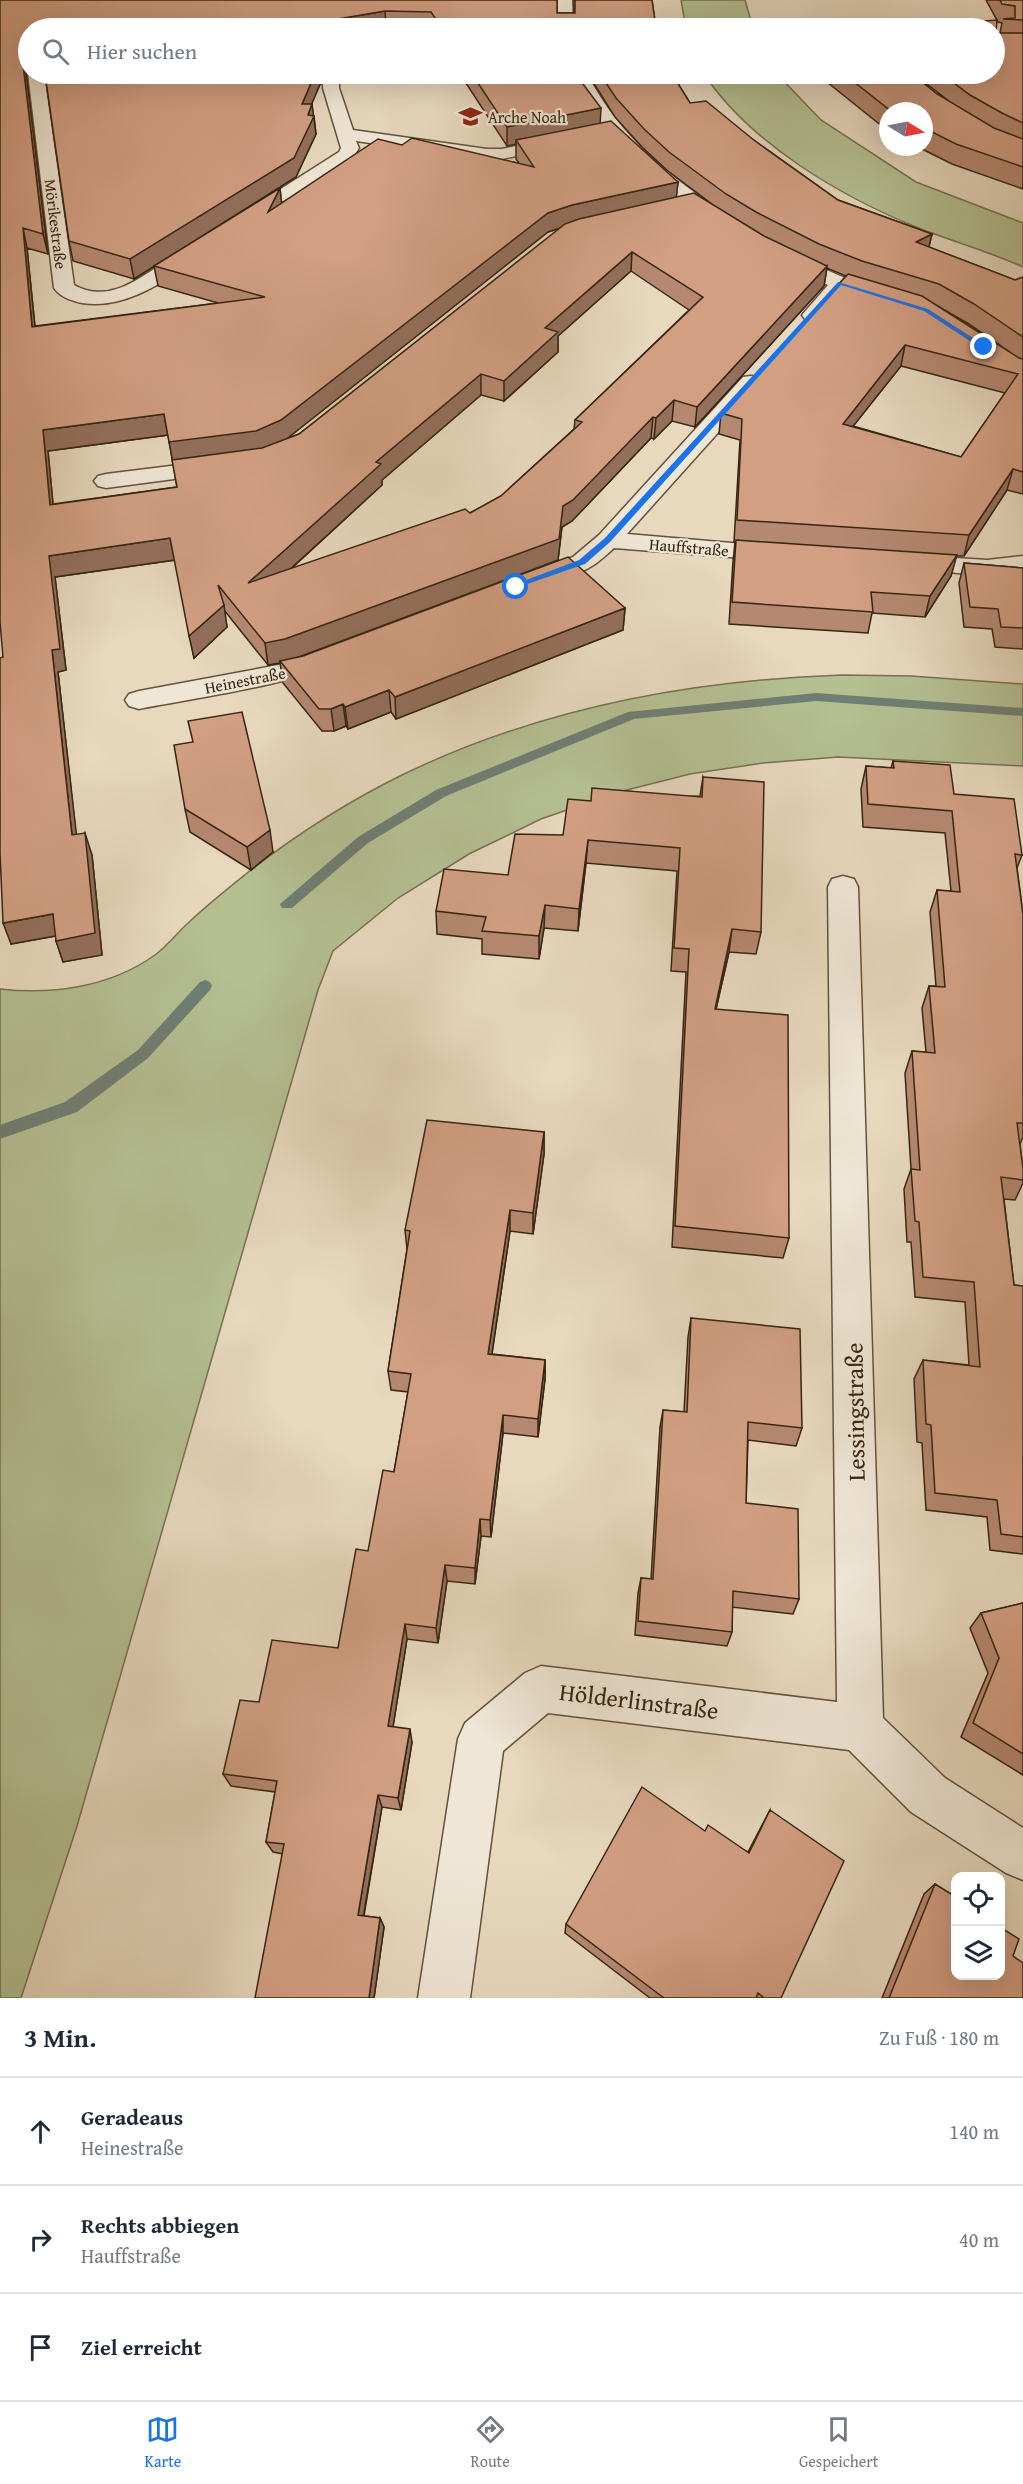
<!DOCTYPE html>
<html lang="de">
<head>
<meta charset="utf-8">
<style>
  body { margin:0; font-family:"Gentium Book Plus",serif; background:#f2f2f3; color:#1f2937 }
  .controls { position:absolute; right:18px; bottom:18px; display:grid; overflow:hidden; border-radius:12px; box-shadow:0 6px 24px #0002 }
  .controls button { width:54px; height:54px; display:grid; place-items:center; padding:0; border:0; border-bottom:2px solid #e0e1e3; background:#fff; color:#1f2937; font:30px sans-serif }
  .compass { position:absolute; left:879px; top:102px; width:54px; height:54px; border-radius:50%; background:#fff; box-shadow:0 6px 24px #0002; rotate:100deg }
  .stop { position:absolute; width:18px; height:18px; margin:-14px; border:4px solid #1a73e8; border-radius:50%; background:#fff }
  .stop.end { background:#1a73e8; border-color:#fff; box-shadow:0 2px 6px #0008 }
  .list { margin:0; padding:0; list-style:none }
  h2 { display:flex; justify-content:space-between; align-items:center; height:78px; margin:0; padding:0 24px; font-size:26px }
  h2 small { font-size:20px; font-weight:400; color:#747a83 }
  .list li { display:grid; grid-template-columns:39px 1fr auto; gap:18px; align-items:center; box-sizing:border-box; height:108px; padding:0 24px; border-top:2px solid #e0e1e3 }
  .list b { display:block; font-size:22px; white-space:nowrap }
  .list p { margin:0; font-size:20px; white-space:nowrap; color:#747a83 }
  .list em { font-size:20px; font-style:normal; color:#747a83 }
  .icon { flex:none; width:33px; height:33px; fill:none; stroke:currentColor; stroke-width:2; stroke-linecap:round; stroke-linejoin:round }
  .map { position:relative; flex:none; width:1023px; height:1998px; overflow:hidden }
  .search { position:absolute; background:#fff; box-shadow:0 6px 24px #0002; left:18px; right:18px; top:18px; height:66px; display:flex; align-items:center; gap:15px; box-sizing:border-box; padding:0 21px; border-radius:33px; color:#747a83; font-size:22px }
  .sheet { height:402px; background:#fff }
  nav { display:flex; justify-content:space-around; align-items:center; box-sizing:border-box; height:84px; border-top:2px solid #e0e1e3; background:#fff; font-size:16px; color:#747a83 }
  nav a { display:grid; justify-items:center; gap:3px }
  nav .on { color:#1a73e8 }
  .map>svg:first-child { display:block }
  .green { fill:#b4bf92; stroke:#757252; stroke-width:1.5 }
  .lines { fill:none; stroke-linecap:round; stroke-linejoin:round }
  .stream { fill:#707e73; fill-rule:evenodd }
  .minor-casing { stroke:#62523c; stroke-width:3 }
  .minor { fill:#efe6d5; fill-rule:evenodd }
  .wall { fill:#b58971; stroke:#362511; stroke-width:1.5; fill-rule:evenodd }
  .shaded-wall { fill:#936f5c; stroke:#362511; stroke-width:1.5 }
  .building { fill:#d29f83; stroke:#362511; stroke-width:1.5; fill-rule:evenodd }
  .route { fill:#1a73e8 }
  .labels { text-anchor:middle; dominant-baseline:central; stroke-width:4.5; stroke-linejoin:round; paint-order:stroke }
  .far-poi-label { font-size:16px; fill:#362511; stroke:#efe6d5; text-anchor:start }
  .far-street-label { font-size:16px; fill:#362511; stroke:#efe6d5 }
  .near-street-label { font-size:24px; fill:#362511; stroke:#efe6d5 }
</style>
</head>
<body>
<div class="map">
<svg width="1023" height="1998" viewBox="0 0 1023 1998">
  <rect width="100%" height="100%" fill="#e7d8be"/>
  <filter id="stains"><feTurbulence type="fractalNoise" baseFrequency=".00333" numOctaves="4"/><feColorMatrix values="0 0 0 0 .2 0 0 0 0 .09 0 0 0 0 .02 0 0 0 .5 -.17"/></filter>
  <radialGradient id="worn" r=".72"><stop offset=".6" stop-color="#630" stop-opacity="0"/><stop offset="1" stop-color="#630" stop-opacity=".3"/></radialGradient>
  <path class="green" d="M681 0H745L753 28H686Z
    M704 74H777L821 120 916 182 1023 223V267C988 251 951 241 916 227 840 196 750 143 704 74Z
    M842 675 911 676 1023 684V766L838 757 763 763 690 774 619 792 541 819 469 854 398 898 333 951 318 990 77 1826 21 1998H0V989C53 995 110 987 155 955 167 946 177 933 188 923 208 904 231 886 252 869 299 833 349 801 402 775 540 708 689 680 842 675Z"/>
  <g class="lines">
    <path class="stream" d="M816 693 1023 708V716L816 701 634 719 446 796 368 843 292 908H282L280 904 358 837 436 790 628 712Z
      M205 980 210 982 212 986 210 990 148 1058 77 1112 0 1139V1125L65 1102 138 1050 200 982Z"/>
    <defs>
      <path id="minor" d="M558 0H572L573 28H558Z
        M28 73 44 74 74 285C126 314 169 241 201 249L204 253 201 257C166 280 126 310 82 303 72 301 60 297 54 288Z
        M323 74H339V88L353 130 487 149H502L559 137 565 138 568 142 565 146 559 147 502 159H487L356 141 359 148 352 159 249 226H235L233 222 235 218 339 152 341 148 323 88Z
        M571 74H587C620 137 669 177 729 216L731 220 729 224C701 231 617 145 599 122 588 108 579 91 571 74Z
        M784 251 847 279 850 283 819 319H805L802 315 828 285 777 261 774 257 777 253Z
        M751 376 759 377 762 382 759 387 627 534 779 547 788 549 791 554 788 559 779 561 614 548C607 554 600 561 592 566 578 575 539 589 524 585L520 580 524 575 573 557 599 535 743 377Z
        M219 460 227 462 231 467 227 472 106 488 98 486 94 481 98 476 106 474Z
        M909 555 987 560 1023 556V570L987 576 900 567 897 562 900 557Z
        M325 651 334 653 338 659C324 680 172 702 139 709L129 706 125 700 129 694 139 691 289 663Z
        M843 876 854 879 858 887 883 1718 945 1778 1023 1828V1880L1006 1873 911 1812 849 1750 548 1713 503 1751 470 1998H418L458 1739 465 1723 525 1673 541 1666 837 1702 828 887 832 879Z"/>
    </defs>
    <use href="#minor" class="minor-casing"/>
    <use href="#minor" class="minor"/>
  </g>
  <path class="wall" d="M0 0 557 13H574V0H652L656 28H28V71L26 73 48 254 27 248 35 326 218 303 158 286 154 266 280 188 281 203 402 145 519 163 516 159V144L507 146 460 74H577L600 123 678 182 676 197 712 204 668 171 643 148 615 117 588 74H672L690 103 755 141 838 200 932 234 929 247 1015 280 1023 277V494L1007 490 964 556H956L951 576 925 617 872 613 868 633 729 624 733 561 735 542H734L740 440 719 434 721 413 846 276 827 268 824 286 695 427 672 421 654 439 651 438 572 521 562 527 558 560 299 657 625 608 623 630 396 719 391 712 348 729 346 726 334 731H322L283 683 280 663 268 665 224 610 227 627 194 658 175 560 55 577 66 670 58 672 76 835 92 855 102 955 63 962 56 941V936L11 944 3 657ZM561 228 299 434 286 439 548 232ZM631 271 689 310 575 420 574 429 501 496 470 513 291 569 382 485V480L481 395 504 401 558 352V336ZM934 304 969 324 1010 352ZM901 366 1005 393 961 457 853 426ZM168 435 177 487 53 504 48 451Z
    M986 0H1023V189L952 164 918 147H924V111H888V131L817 74H912L937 94 949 101 914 74H994L996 33H1000L1002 23 998 22Z
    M45 74H322H321V82L311 104H312L313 116H314L316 134 296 177 134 279 73 261 69 241Z
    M964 563 1023 568V649L995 647 992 629 964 627 959 583Z
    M893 761 954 794 1022 855 1017 868 1023 915V1137L1020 1144 1023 1169V1183L1015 1200 1004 1199 1014 1285 1023 1286V1554L990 1550 987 1517 926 1510 922 1443 917 1442 914 1379 923 1360 969 1365 965 1302 915 1297 911 1242H907L904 1189 911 1169 905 1073 912 1051 926 1052 922 1008 929 986H936L930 912 937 890 951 891 945 833 863 827 861 789 866 766 891 768Z
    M703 777 761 932 756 954 729 952 716 1009 789 1238 783 1258 672 1247 686 972 671 971 677 871 586 863 578 931 544 928 539 959 482 954V939L437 934 436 911 508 875 563 835 591 801 700 796Z
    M185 809 273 852 251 870 190 832Z
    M544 1132V1154L533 1234 510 1231 492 1354 545 1360V1379L538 1437 503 1433 491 1537 481 1536 475 1584 447 1581 438 1643 407 1639 393 1727 412 1742 401 1810 382 1807 364 1916 380 1918 384 1927 374 1998 283 1854 273 1852 266 1842 275 1792 231 1786 223 1774 259 1702 338 1648 394 1472 408 1392 391 1390 388 1371 407 1249 405 1230Z
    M691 1318 802 1428 796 1446 748 1440 746 1503 799 1599 793 1614 732 1607V1632L727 1646 635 1635 638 1593 641 1578 651 1579 660 1427 663 1410 684 1412 688 1337Z
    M1023 1603V1775L961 1737 988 1673 970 1628 981 1613Z
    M770 1810 781 1998H650L565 1933 566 1924 705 1831 748 1852Z
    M935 1884 1013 1956 1023 1998H882L924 1894Z"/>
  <path class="shaded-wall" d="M385 11 386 28H334L338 19Z
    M24 53 28 71 26 73 48 254 43 234 22 56Z
    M315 74H322H321V82L304 122 302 104Z
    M312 104 316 134 296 177 134 279 130 259 308 115Z
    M601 108 600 127 516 140V144L507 146V127Z
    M678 182 676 201 572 224 548 232 284 441 259 452 173 463 169 442 548 213 572 205Z
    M280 188 282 207 268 212Z
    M23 228 27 248 37 347 32 327Z
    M932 234 927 254 916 242Z
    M632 252 631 271 558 336V352L504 401V381L545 328Z
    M827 266 824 286 695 427 697 407Z
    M905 345 901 366 839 444 843 424Z
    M481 374V395L382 480V485L251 605 248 583 376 462Z
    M674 400 672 421 654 439 656 418Z
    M164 414 168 435 48 451 55 526 50 505 43 430Z
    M653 417 651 438 572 521 562 527 558 560 288 661H280V663L268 665 265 643 563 506Z
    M1013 469 1007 490 964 556 969 535Z
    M170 538 175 560 55 577 66 670 58 672 79 857 72 835 52 650 49 556Z
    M957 555 951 576 925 617 930 596Z
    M224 605 227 627 194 658 189 636Z
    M625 608 623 630 396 719 395 697Z
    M389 690 391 712 348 729 345 707Z
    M343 704 346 726 334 731 331 709Z
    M270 830 273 852 251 870 247 847Z
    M85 833 92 855 102 955 63 962 56 941Z
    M588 840 586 863 578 931 579 909Z
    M545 905 544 928 539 959V936Z
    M53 914 61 935 11 944 3 923Z
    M732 929 729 952 711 1031 715 1009Z
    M544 1132V1154L533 1234V1213Z
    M510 1210V1231L489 1373 488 1354Z
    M545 1360V1379L538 1437V1419Z
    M503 1415V1433L491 1537 490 1520Z
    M480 1519 481 1536 475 1584V1568Z
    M445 1565 447 1581 438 1643 436 1628Z
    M405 1624 407 1639 391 1739 388 1726Z
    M410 1729 412 1742 401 1810 398 1798Z
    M378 1795 382 1807 362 1924 358 1915Z
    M380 1918 384 1927 374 1998H369Z"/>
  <path class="building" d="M0 0H557V13H575V0H652L656 28H442L431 12 385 11 338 19 334 28H28V54L24 53 22 56 43 234 23 228 32 327 265 297 154 266 280 188 268 212 378 139 402 145 412 138 534 167 516 140 611 121 678 182 572 205 548 213 281 420 256 431 169 442 164 414 43 430 50 505 177 487 172 460 262 448 299 434 565 224 579 219 694 193 764 236 827 266 697 407 674 400 656 418 653 417 573 500 563 506 559 539 285 639 265 643 218 585 224 605 189 636 170 538 49 556 60 649 52 650 72 835 85 833 95 933 56 941 53 914 3 923 0 853V658L3 657 0 622ZM632 252 703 297 575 420 582 422 501 496 470 513 465 509 248 583 381 464 376 462 481 374 504 381 558 332 545 328Z
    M1000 0H1023V20L1003 19 1015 18V6L1002 4Z
    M997 20 996 33H1023V123L1002 113 970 95 942 74H994V28H886Z
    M45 74H315L302 104H312L308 115 314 116 294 158 130 259 69 241Z
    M472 74H577L583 84 601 108 507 127Z
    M600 74H672L690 103 706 101 755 141 838 200 932 234 916 242 1015 280 1023 277V337L974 304 939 284 862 261 819 244 756 212 726 194 669 152 644 129 616 98Z
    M844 74H912L937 94 994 128 1023 139V167L956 144 924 128V111H891Z
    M848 274 922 296 1019 358 1023 359V472L1013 469 969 535 737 520 742 419 721 413ZM905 345 1018 374 961 457 843 424Z
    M736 540 957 555 930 596 871 592 873 612 732 602Z
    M568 557 625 608 395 697 389 690 345 707 343 704 331 709H319L280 661 303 656Z
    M964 563 1023 568V628L1001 627 998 609 970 607Z
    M242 712 270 830 247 847 185 809 174 745 193 742 188 721Z
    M893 761 950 765 954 794 1014 799 1022 855 1015 854 1023 915V1123H1017L1023 1169V1180L1001 1177 1014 1285 1023 1286V1537L1001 1534 997 1500 935 1493 931 1425 926 1424 923 1360 980 1367 974 1282 923 1277 919 1222 915 1221 911 1169 920 1170 912 1051 935 1053 929 986 945 987 937 890 960 892 952 811 868 804 866 766 894 768Z
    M703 777 764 782 761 932 732 929 715 1009 788 1015 789 1238 675 1226 689 949 674 948 680 848 588 840 579 909 545 905 539 936 482 931 486 917 436 911 444 869 508 875 515 834 563 835 568 799 591 801 592 788 702 797Z
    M427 1120 544 1132 533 1213 510 1210 488 1354 545 1360 538 1419 503 1415 490 1520 480 1519 475 1568 445 1565 436 1628 405 1624 388 1726 410 1729 398 1798 378 1795 358 1915 380 1918 369 1998H255L284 1844 266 1842 277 1781 223 1774 240 1700 259 1702 272 1640 338 1648 356 1549 368 1551 383 1470 394 1472 411 1374 388 1371 410 1231 405 1230Z
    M691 1318 800 1329 802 1428 748 1422 746 1503 798 1509 799 1599 733 1591 732 1632 638 1621 641 1578 653 1579 663 1410 687 1412Z
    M1023 1603V1754L973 1723 999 1658 981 1613Z
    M642 1787 705 1831 708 1825 749 1853 770 1810 844 1861 781 1998H764L758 1993 756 1998H664L566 1924Z
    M935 1884 956 1897V1976H1000V1927L1019 1939 1013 1956 1023 1963V1998H889Z"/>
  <path class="route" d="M838 282 928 309 987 347 982 349 924 311 841 285 610 542 585 564 513 589V585L579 560 605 538Z"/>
  <defs>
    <symbol id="school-bare" viewBox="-9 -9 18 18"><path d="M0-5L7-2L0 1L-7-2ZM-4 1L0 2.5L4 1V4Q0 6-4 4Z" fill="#8f2418" stroke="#efe6d5" stroke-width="2.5" paint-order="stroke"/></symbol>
  </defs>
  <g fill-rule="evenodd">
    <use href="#school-bare" x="454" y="100" width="33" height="33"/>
  </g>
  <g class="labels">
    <g class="far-poi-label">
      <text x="488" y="117">Arche Noah</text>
    </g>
    <g class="far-street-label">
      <text transform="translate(56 224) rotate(83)">Mörikestraße</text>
      <text transform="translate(689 547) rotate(5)">Hauffstraße</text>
      <text transform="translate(245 680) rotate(-11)">Heinestraße</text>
    </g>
    <g class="near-street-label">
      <text transform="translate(855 1412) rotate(-91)">Lessingstraße</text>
      <text transform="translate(639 1701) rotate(7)">Hölderlinstraße</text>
    </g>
  </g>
  <rect width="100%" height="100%" filter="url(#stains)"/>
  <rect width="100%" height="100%" fill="url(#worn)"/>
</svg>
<div class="controls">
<button><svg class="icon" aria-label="locate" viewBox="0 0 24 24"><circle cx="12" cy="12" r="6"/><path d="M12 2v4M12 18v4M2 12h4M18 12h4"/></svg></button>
<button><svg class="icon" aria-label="layers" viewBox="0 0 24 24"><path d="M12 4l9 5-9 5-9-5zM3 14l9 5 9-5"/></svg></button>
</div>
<svg class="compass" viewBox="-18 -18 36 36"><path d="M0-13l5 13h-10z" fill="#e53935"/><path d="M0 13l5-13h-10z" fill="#747a83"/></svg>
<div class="stop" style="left:516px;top:587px"></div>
<div class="stop end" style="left:984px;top:347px"></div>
<div class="search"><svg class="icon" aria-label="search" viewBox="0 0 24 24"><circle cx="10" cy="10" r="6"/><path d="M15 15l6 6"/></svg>Hier suchen</div>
</div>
<section class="sheet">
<h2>3 Min.<small>Zu Fuß · 180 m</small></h2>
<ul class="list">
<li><svg class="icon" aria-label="ahead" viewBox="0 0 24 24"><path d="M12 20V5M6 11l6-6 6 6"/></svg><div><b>Geradeaus</b><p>Heinestraße</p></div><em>140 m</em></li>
<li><svg class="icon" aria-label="right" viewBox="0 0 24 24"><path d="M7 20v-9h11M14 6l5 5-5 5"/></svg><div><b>Rechts abbiegen</b><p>Hauffstraße</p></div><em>40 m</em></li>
<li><svg class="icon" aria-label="arrive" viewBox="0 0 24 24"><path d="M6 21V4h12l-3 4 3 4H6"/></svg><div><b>Ziel erreicht</b></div></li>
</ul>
</section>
<nav>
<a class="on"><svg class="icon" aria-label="map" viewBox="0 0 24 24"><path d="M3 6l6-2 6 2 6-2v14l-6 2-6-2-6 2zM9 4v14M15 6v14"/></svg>Karte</a>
<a><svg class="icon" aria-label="directions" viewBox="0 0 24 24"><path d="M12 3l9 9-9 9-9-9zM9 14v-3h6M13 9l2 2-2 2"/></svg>Route</a>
<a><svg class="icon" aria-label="saved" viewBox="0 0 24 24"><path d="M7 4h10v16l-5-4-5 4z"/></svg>Gespeichert</a>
</nav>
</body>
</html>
